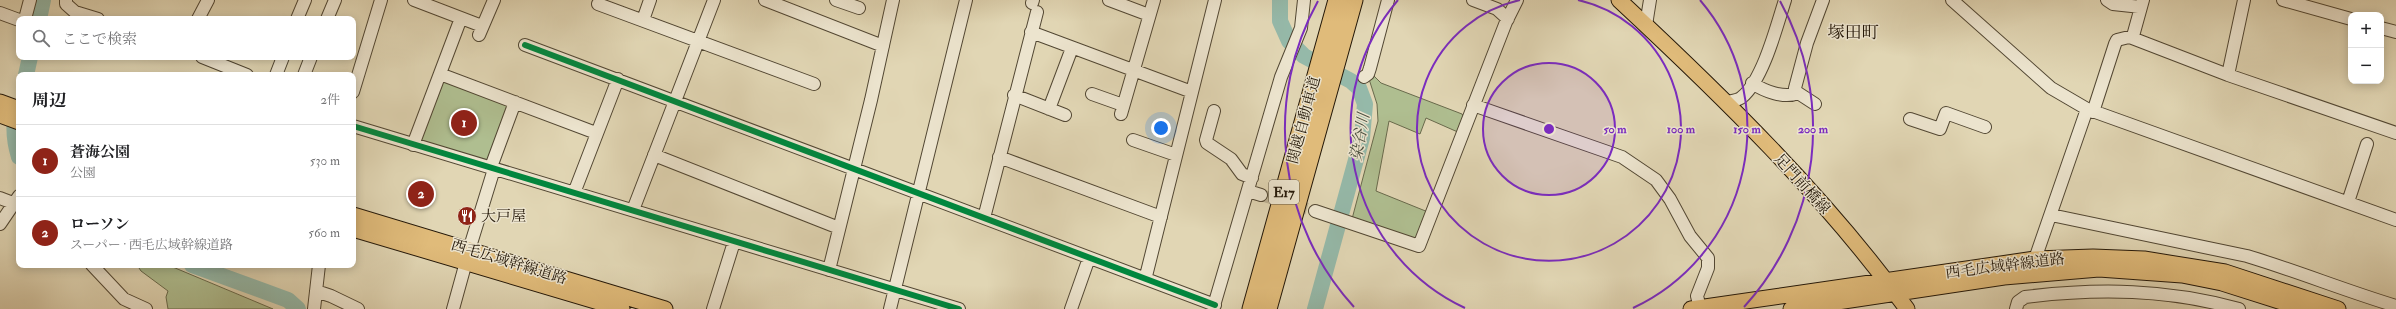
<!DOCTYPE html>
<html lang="ja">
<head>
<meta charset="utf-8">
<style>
  body { margin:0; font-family:"IM FELL Double Pica","Noto Serif JP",serif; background:#f6f6f6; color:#202124 }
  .controls { position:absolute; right:12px; top:12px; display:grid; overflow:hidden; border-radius:8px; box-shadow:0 2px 10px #0003 }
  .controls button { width:36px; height:36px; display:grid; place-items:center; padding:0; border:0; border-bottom:1px solid #e0e0e0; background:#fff; color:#202124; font:20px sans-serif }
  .you { position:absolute; left:1161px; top:128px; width:14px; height:14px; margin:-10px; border:3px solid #fff; border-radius:50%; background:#1a73e8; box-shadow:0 0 0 6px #1a73e833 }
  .badge { display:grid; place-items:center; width:26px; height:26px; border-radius:50%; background:#8f2418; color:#fff; font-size:13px; font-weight:700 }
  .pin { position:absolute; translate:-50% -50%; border:2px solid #fff; box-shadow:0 1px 4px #0006 }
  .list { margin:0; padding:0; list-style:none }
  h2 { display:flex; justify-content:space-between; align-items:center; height:52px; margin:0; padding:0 16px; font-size:17px }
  h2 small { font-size:13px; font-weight:400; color:#757577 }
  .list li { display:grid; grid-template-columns:26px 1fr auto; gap:12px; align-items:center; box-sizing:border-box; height:72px; padding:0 16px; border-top:1px solid #e0e0e0 }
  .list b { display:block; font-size:15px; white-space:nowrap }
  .list p { margin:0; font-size:13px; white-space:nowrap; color:#757577 }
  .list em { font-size:13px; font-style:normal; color:#757577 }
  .icon { flex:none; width:22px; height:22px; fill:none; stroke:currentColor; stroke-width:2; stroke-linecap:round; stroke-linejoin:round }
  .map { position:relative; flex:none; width:2396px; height:309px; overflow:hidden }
  .search { position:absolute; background:#fff; box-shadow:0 2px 10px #0003; left:16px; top:16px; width:340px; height:44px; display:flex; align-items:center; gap:10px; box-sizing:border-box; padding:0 14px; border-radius:8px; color:#757577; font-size:15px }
  .panel { position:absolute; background:#fff; box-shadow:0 2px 10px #0003; left:16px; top:72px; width:340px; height:196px; border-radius:8px }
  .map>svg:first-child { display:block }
  .green { fill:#afbe90; stroke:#696a4c }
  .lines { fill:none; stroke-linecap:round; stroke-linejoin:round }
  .river { stroke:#95b9a9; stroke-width:16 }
  .minor-tunnel { stroke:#bbb092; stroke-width:12; stroke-dasharray:12 6; stroke-linecap:butt }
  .minor-casing { stroke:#524733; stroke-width:14 }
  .major-casing { stroke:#231708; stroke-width:17 }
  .highway-casing { stroke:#231708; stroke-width:19 }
  .minor { stroke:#ece4ce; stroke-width:12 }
  .major { stroke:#e0bb7a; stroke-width:15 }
  .highway { stroke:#e0bb7a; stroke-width:17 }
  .cycleway-casing { stroke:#ece4ce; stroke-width:8 }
  .cycleway { stroke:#00873e; stroke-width:6 }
  .ring { fill:none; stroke:#7b2cbf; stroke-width:2 }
  .labels { text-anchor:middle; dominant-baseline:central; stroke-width:3; stroke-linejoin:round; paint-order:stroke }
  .shield { fill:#ece4ce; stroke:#5f5443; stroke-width:1 }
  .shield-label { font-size:14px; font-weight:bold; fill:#231708 }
  .street-label { font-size:15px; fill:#231708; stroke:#ece4ce }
  .poi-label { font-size:15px; fill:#231708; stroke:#ece4ce; text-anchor:start }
  .water-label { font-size:16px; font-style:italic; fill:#4b5040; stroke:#ece4ce }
  .quarter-label { font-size:17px; fill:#231708; stroke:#ece4ce }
  .centre { fill:#7b2cbf; stroke:#ece4ce; stroke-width:2 }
  .ring-label { font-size:12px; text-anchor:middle; font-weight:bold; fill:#7b2cbf; stroke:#ece4ce; stroke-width:3; stroke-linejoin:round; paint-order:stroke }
</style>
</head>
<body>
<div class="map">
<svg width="2396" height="309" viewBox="0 0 2396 309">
  <rect width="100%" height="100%" fill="#e1d6b4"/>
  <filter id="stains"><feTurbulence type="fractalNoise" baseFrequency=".005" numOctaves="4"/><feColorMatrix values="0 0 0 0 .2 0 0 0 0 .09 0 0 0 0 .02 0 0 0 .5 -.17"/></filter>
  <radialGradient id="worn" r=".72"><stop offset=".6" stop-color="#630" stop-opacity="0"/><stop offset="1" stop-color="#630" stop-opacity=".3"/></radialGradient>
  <path class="green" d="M1374 76 1381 83 1462 114 1465 119 1460 133 1426 118 1420 134 1389 121 1376 191 1428 212 1418 239 1413 241 1352 219 1378 121 1377 104 1369 79Z
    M444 81 507 105 509 110 492 158 487 161 423 142 419 136 440 82Z
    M137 265H168L273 309H168L166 297 168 291 141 271Z"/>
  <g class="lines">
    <path class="river" d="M1280 0V21L1289 41 1304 56 1351 81 1359 88 1365 104 1362 138 1315 309
      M39 19 43 0
      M26 75 30 57
      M17 107C13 123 14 141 19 157
      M192 265 288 300 298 309"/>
    <path class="minor-tunnel" d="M1261 195 1315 211"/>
    <defs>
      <path id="minor" d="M66 0V4L75 12 98 19
        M414 0 482 26
        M765 0 883 46
        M836 0 859 8
        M1109 0 1149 15
        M1473 0 1497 9 1508 19
        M1952 0 2051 88 2087 109 2396 220
        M2107 0 2113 4 2141 7
        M2244 0 2228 75 2396 133
        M2283 0 2351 19
        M1032 3 1033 0
        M598 4 814 84
        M0 13 19 20
        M25 19 30 0
        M198 19 208 0
        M297 19 305 0
        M327 19 335 0
        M643 20 650 0
        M1646 25 1650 0
        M2381 28 2396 32
        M1031 32 1192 92
        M479 35 494 0
        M2132 38 2228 75
        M525 45 1215 305
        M202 57 247 75
        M440 74 596 133
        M276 75 283 57
        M304 75 311 57
        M1364 77 1368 74 1370 68 1388 0
        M1752 83C1764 91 1784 99 1798 93
        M353 92 381 0
        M1092 94 1123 105
        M1014 95 1065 115
        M1728 102C1732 101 1739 100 1742 97 1763 80 1777 25 1785 0
        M1815 104 1795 91V88L1807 43 1823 0
        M1473 105 1622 157 1656 180 1670 199 1690 236 1708 258V268L1697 296 1700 308
        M1049 109 1072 48
        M1214 111 1206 140 1207 143 1231 159 1242 174 1252 178
        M2093 112 2115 44 2117 40 2133 36 2143 0
        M1121 114 1154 0
        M1910 119 1940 129 1946 113 1985 127
        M353 126 959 309
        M1133 140 1176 155
        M413 145 461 18
        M654 155 839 228
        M999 157 1161 217
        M491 167 515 102
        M1248 191 1261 195
        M574 193 618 79
        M0 198 13 203
        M2348 202 2367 144
        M633 210 714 0
        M1315 211 1419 246 1506 22 1517 0
        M2051 215 2247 256C2297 271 2346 291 2396 306
        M984 218 1037 12
        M0 224 19 196
        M469 250 494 169
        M2035 259 2087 109
        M92 265 124 299 146 309
        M829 270 871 100 893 0
        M1144 278 1146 276 1215 0
        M316 291 331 296 358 309
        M314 309 319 265
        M453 309 466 262
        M713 309 734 242
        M890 309 966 0
        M1071 309 1089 258
        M1213 309 1281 77 1301 28 1304 0
        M2016 309 2018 302 2025 297C2098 288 2168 289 2239 309"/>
      <path id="major" d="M1619 0C1721 95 1825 196 1907 309
        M0 102 19 109
        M0 115 19 122
        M353 215 665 309
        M353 229 622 309
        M1691 309 2035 259 2093 257 2144 259 2225 272 2338 309
        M1791 309 2004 277 2099 269 2182 275 2222 283 2304 309"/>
      <path id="highway" d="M1251 309 1337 0
        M1268 309 1354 0"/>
    </defs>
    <use href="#minor" class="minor-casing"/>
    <use href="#major" class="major-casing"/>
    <use href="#highway" class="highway-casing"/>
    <use href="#minor" class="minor"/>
    <use href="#major" class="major"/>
    <use href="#highway" class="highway"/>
    <defs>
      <path id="cycleway" d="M525 45 1215 305
        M353 126 959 309"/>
    </defs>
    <use href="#cycleway" class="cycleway-casing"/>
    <use href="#cycleway" class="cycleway"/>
  </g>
  <circle cx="1549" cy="129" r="66" fill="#7b2cbf" fill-opacity=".12"/>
  <g class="ring">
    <circle cx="1549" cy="129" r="66"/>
    <path d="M1578 0A132 132 0 1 1 1520 0"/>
    <path d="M1465 308A198 198 0 0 1 1398 0M1700 0A198 198 0 0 1 1633 308"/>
    <path d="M1354 307A264 264 0 0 1 1318 1M1780 1A264 264 0 0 1 1744 307"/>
  </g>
  <defs>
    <symbol id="restaurant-disc" viewBox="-11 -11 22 22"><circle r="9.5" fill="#8f2418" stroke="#ece4ce"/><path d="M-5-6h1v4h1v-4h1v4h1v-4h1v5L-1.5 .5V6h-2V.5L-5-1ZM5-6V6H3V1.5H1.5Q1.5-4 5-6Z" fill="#fff"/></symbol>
  </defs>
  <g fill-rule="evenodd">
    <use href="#restaurant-disc" x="456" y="205" width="22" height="22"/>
  </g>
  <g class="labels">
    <rect class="shield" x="1269" y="180" width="30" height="24" rx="3"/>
    <g class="shield-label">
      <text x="1284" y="192">E17</text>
    </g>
    <g class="street-label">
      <text transform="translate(1304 120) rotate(-75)">関越自動車道</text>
      <text transform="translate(1802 184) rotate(48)">足門前橋線</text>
      <text transform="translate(509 262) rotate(17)">西毛広域幹線道路</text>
      <text transform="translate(2005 266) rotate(-7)">西毛広域幹線道路</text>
    </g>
    <g class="poi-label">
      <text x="481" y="216">大戸屋</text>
    </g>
    <g class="water-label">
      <text transform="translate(1360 137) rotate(-80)">染谷川</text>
    </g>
    <g class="quarter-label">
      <text x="1853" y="32">塚田町</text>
    </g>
  </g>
  <circle cx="1549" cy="129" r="6" class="centre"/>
  <g class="ring-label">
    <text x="1615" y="133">50 m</text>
    <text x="1681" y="133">100 m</text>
    <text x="1747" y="133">150 m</text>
    <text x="1813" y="133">200 m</text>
  </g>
  <rect width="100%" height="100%" filter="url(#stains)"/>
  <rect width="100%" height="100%" fill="url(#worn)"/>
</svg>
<div class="controls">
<button>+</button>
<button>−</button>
</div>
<div class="you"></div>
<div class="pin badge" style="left:464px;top:123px">1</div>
<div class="pin badge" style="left:421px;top:194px">2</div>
<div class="search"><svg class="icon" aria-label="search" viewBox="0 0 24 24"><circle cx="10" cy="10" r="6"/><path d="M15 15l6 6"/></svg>ここで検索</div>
<section class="panel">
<h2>周辺<small>2件</small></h2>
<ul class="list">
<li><span class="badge">1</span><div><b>蒼海公園</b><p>公園</p></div><em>530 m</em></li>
<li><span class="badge">2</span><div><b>ローソン</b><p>スーパー · 西毛広域幹線道路</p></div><em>560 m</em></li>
</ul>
</section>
</div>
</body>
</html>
